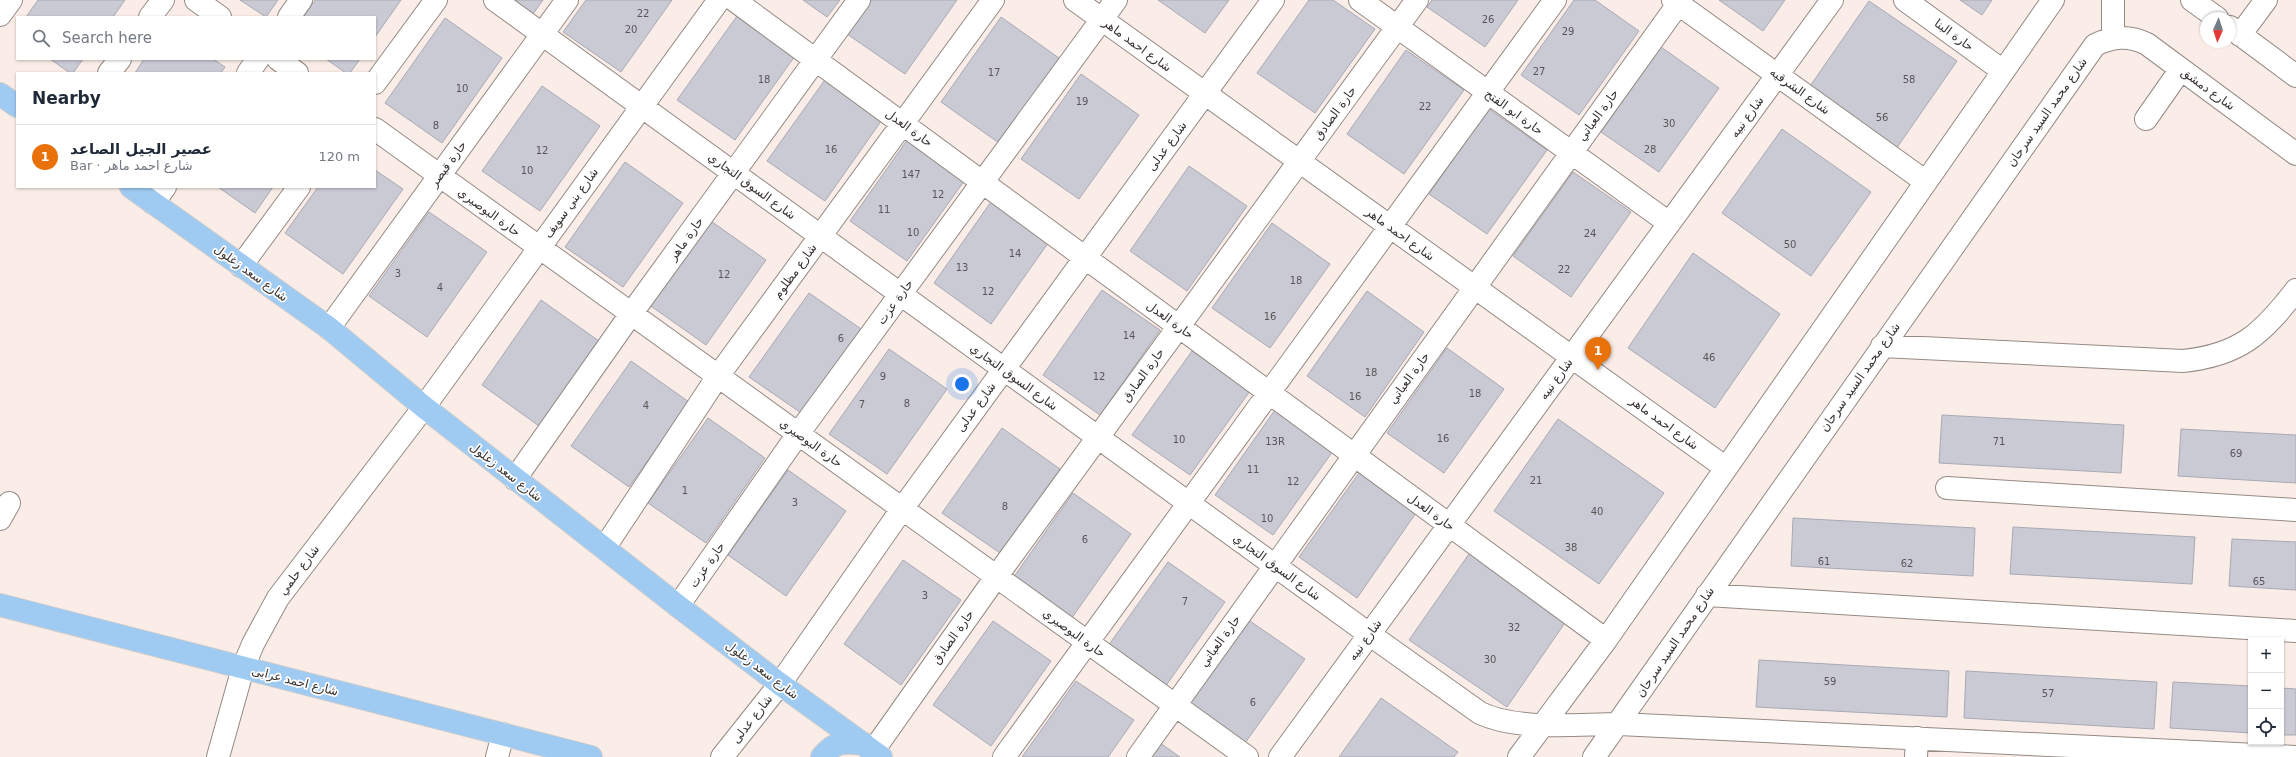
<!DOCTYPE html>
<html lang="en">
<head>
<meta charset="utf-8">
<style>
  body { margin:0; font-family:"DejaVu Sans","Noto Sans Arabic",sans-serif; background:#f2f2f3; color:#1f2937 }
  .controls { position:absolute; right:12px; bottom:12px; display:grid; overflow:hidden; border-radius:0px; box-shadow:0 1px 3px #0004 }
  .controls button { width:36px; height:36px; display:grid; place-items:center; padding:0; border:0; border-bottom:1px solid #e0e1e3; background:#fff; color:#1f2937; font:20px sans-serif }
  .compass { position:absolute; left:2200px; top:12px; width:36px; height:36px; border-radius:50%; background:#fff; box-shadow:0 1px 3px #0004; rotate:183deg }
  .you { position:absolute; left:962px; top:384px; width:14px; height:14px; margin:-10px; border:3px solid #fff; border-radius:50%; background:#1a73e8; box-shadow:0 0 0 6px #1a73e833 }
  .badge { display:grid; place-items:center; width:26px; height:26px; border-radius:50%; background:#d93025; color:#fff; font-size:13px; font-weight:700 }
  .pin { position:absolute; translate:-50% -33px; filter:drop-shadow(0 1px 2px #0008) }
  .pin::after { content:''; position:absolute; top:21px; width:14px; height:12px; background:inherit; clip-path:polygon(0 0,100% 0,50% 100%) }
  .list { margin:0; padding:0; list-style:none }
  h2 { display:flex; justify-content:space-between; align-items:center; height:52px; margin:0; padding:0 16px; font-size:17px }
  h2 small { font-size:13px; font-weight:400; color:#747a83 }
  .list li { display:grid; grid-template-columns:26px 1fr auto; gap:12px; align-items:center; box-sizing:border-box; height:64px; padding:0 16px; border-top:1px solid #e0e1e3 }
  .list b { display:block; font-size:15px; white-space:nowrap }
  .list p { margin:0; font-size:13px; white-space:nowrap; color:#747a83 }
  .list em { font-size:13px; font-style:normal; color:#747a83 }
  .icon { flex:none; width:22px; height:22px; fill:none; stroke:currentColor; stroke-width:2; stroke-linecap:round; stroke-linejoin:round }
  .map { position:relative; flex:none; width:2296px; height:757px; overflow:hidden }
  .search { position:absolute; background:#fff; box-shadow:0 1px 3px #0004; left:16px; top:16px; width:360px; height:44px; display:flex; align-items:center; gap:10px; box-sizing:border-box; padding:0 14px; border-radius:0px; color:#747a83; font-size:15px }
  .panel { position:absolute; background:#fff; box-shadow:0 1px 3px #0004; left:16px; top:72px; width:360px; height:116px; border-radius:0px }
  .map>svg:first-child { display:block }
  .building { fill:#cacad5; stroke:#a9a9b5 }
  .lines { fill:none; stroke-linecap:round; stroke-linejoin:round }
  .minor-casing { stroke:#958a84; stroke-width:24 }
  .major-casing { stroke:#cfcdcd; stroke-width:24 }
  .minor { stroke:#fff; stroke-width:22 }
  .major { stroke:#9fcaf2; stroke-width:22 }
  .labels { text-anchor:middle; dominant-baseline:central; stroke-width:3.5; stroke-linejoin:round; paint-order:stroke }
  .number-label { font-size:10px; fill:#5a5658 }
  .street-label { font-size:12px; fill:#35302e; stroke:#fdfdfd }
</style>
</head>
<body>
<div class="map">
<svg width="2296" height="757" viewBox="0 0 2296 757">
  <rect width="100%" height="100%" fill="#faede7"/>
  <path class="building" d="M38 0H125L113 17H26Z
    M240 0H278L266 17Z
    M315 0H401L375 37V17H303Z
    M514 0H543L533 14Z
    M586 0H672L621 72 563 32Z
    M803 0H840L827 17Z
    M871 0H957L905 74 847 34Z
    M1158 0H1229L1205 33Z
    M1309 0H1333L1375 29 1315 113 1257 73Z
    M1432 0H1518L1485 47 1427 7Z
    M1574 0H1595L1639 31 1579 115 1521 75Z
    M1719 0H1785L1763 31Z
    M1960 0H1992L1982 15Z
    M1869 1 1957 61 1896 149 1808 89Z
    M737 16 795 56 735 140 677 100Z
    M1001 17 1059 58 999 143 941 102Z
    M445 18 502 58 442 143 385 103Z
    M1661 47 1719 88 1659 172 1601 132Z
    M1406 50 1464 90 1404 174 1347 134Z
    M50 59H83L73 73H70Z
    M144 59H213L225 67 221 73H135Z
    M326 59H360L350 73H346Z
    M1081 74 1139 115 1079 199 1021 159Z
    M827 77 884 117 825 201 767 161Z
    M542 86 600 126 540 211 482 171Z
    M1489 109 1547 150 1487 234 1429 194Z
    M1782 129 1871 192 1811 276 1722 213Z
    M910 136 967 177 907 261 850 221Z
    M625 162 683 203 623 287 565 247Z
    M1189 166 1247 206 1187 291 1130 251Z
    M375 170 403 189 343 274 285 233 318 187H375Z
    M1573 172 1631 212 1571 297 1513 256Z
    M218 187H273L255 213Z
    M993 199 1051 239 991 324 934 283Z
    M429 212 487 252 427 337 369 296Z
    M708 219 766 260 706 345 648 304Z
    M1272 223 1330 264 1270 348 1212 308Z
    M1693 253 1780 314 1715 408 1628 348Z
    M1102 290 1160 330 1100 415 1043 375Z
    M1367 291 1424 332 1365 417 1307 376Z
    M809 293 867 333 807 417 749 377Z
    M541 300 599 341 539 426 482 385Z
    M1447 348 1504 389 1444 473 1387 433Z
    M889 349 947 389 887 474 829 434Z
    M1192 351 1250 391 1190 475 1132 435Z
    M631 361 689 402 629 487 571 446Z
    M1275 410 1333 451 1273 535 1215 495Z
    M1942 415 2124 425 2121 473 1939 463Z
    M708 418 765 458 706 543 648 503Z
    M1558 419 1664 493 1599 584 1494 511Z
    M1002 428 1060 469 1000 553 942 513Z
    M2181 429 2296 435V483L2178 476Z
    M788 470 846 511 786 596 728 555Z
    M1359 473 1416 513 1357 598 1299 557Z
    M1073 493 1131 534 1071 619 1013 578Z
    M1793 518 1975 528 1973 576 1791 566Z
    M2013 527 2195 537 2192 584 2010 574Z
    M2232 539 2296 542V590L2229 586Z
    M1471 551 1569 617 1507 707 1409 640Z
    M903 560 961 600 901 685 844 644Z
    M1168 562 1225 602 1165 687 1108 646Z
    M1247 619 1305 659 1245 743 1187 703Z
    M993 621 1051 661 991 746 933 705Z
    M1759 660 1949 671 1947 717 1756 707Z
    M1966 671 2157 682 2154 729 1964 718Z
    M1076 681 1134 720 1108 757H1022Z
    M2173 682 2251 686V733L2170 728Z
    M2281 688 2296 689V735H2281Z
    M1381 698 1458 752 1454 757H1339Z
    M1160 743 1180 757H1150Z"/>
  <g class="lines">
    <defs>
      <path id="minor" d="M196 0 220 17
        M495 0 1369 634 1480 713C1518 731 1577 724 1619 724L2296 757
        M734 0 1606 640
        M1075 0 1726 468
        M1360 0 1669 223
        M1673 0 1926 182
        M1905 0 2003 71
        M2113 0V37
        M2192 0 2217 18
        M0 15 11 0
        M150 17 163 0
        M289 17 301 0
        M2230 27 2296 76
        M2240 35 2266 0
        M278 59 297 73
        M109 73 120 59
        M248 73 258 59
        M375 83 436 0
        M2146 119 2181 69
        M375 129 1247 757
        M153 203 165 187
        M241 266 299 187
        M329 328 567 0
        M1882 346 2183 361C2240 355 2262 334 2296 290
        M515 479 631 314 859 0
        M1947 488 2296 510
        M0 519 9 503
        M605 547 718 376 993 0
        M1707 595 2296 631
        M678 606 798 434 1116 0
        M873 751 996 577 1417 0
        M218 757 243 668 253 644 278 598 424 407 719 0
        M497 757 503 734
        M722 757 780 684 902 509 1273 0
        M1004 757 1555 0
        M1138 757 1681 0
        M1280 757 1832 0
        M1519 757 1606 640 2053 0
        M1594 757 2095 45C2113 36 2129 35 2147 44L2296 154
        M1916 757 1917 738"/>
      <path id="major" d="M0 94 17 106
        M131 187 329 328 424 407 678 606 780 684 881 757
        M0 605 591 757
        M822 757C836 740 844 742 864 744"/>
    </defs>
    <use href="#minor" class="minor-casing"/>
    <use href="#major" class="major-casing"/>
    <use href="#minor" class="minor"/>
    <use href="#major" class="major"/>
  </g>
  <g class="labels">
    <g class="number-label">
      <text x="643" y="13">22</text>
      <text x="1488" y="19">26</text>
      <text x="631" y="29">20</text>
      <text x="1568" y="31">29</text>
      <text x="1539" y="71">27</text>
      <text x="994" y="72">17</text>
      <text x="764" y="79">18</text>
      <text x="1909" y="79">58</text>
      <text x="462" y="88">10</text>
      <text x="1082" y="101">19</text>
      <text x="1425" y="106">22</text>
      <text x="1882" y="117">56</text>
      <text x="1669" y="123">30</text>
      <text x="436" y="125">8</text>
      <text x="831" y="149">16</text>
      <text x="1650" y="149">28</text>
      <text x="542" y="150">12</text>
      <text x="527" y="170">10</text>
      <text x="911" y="174">147</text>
      <text x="938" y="194">12</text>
      <text x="884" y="209">11</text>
      <text x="913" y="232">10</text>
      <text x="1590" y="233">24</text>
      <text x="1790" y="244">50</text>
      <text x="1015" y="253">14</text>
      <text x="962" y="267">13</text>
      <text x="1564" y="269">22</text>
      <text x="398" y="273">3</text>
      <text x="724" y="274">12</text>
      <text x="1296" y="280">18</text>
      <text x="440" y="287">4</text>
      <text x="988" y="291">12</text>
      <text x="1270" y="316">16</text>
      <text x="1129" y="335">14</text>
      <text x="841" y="338">6</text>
      <text x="1709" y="357">46</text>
      <text x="1371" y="372">18</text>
      <text x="883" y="376">9</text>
      <text x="1099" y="376">12</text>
      <text x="1475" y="393">18</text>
      <text x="1355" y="396">16</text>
      <text x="907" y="403">8</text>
      <text x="862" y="404">7</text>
      <text x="646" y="405">4</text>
      <text x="1443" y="438">16</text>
      <text x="1179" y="439">10</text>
      <text x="1275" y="441">13R</text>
      <text x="1999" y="441">71</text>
      <text x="2236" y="453">69</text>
      <text x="1253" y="469">11</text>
      <text x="1536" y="480">21</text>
      <text x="1293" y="481">12</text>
      <text x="685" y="490">1</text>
      <text x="795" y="502">3</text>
      <text x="1005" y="506">8</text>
      <text x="1597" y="511">40</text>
      <text x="1267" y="518">10</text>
      <text x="1085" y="539">6</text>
      <text x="1571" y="547">38</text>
      <text x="1824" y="561">61</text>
      <text x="1907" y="563">62</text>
      <text x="2259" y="581">65</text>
      <text x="925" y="595">3</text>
      <text x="1185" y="601">7</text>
      <text x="1514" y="627">32</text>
      <text x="1490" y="659">30</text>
      <text x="1830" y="681">59</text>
      <text x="2048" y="693">57</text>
      <text x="1253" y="702">6</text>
    </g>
    <g class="street-label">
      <text transform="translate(1954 35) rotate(36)">حارة البنا</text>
      <text transform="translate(1137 45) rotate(36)">شارع احمد ماهر</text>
      <text transform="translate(2208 89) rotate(36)">شارع دمشق</text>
      <text transform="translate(1800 91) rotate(36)">شارع الشرقيه</text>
      <text transform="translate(1514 112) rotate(36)">حارة ابو الفتح</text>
      <text transform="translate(2047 112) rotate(-55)">شارع محمد السيد سرحان</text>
      <text transform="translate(1335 113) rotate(-54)">حارة الصادق</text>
      <text transform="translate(1598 115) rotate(-54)">حارة العباتي</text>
      <text transform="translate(1747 117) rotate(-54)">شارع نبيه</text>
      <text transform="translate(909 128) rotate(36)">حارة العدل</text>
      <text transform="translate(1167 146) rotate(-54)">شارع عدلى</text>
      <text transform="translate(448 164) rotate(-54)">حارة قيصر</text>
      <text transform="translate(752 186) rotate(36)">شارع السوق التجاري</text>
      <text transform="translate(571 203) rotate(-54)">شارع بني سويف</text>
      <text transform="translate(489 212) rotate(36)">حارة البوصيري</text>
      <text transform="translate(1400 234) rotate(36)">شارع احمد ماهر</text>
      <text transform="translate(686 239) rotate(-54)">حارة ماهر</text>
      <text transform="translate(795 271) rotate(-54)">شارع مظلوم</text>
      <text transform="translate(251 273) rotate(36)">شارع سعد زغلول</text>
      <text transform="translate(895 302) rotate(-54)">حارة عزت</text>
      <text transform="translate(1170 320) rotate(36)">حارة العدل</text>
      <text transform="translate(1143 375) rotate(-54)">حارة الصادق</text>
      <text transform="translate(1014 377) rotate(36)">شارع السوق التجاري</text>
      <text transform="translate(1860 377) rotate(-55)">شارع محمد السيد سرحان</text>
      <text transform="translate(1409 378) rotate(-54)">حارة العباتي</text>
      <text transform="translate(1556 379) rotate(-54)">شارع نبيه</text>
      <text transform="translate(976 407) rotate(-54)">شارع عدلى</text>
      <text transform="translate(1664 423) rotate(36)">شارع احمد ماهر</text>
      <text transform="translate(811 443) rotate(36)">حارة البوصيري</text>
      <text transform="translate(506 472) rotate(38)">شارع سعد زغلول</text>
      <text transform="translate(1431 512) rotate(36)">حارة العدل</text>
      <text transform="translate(707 565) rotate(-55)">حارة عزت</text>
      <text transform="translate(1277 567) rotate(36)">شارع السوق التجاري</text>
      <text transform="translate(299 570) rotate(-53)">شارع حلمي</text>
      <text transform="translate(1074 633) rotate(36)">حارة البوصيري</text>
      <text transform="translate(953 637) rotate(-55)">حارة الصادق</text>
      <text transform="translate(1365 640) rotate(-54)">شارع نبيه</text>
      <text transform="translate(1220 641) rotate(-54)">حارة العباتي</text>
      <text transform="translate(1675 642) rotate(-56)">شارع محمد السيد سرحان</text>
      <text transform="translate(762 670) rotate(37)">شارع سعد زغلول</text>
      <text transform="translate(295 681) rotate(14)">شارع احمد عرابى</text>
      <text transform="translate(752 719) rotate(-52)">شارع عدلى</text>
    </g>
  </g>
</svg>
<div class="controls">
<button>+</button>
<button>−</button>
<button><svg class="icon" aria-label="locate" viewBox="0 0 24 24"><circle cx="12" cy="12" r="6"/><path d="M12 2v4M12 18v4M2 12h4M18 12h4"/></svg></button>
</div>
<svg class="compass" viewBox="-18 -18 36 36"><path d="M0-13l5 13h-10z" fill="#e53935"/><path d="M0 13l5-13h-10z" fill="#747a83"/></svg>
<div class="you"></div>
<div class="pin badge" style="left:1598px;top:370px;background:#e8710a">1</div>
<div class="search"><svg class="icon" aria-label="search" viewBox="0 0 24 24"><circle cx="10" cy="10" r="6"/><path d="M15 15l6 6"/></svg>Search here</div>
<section class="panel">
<h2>Nearby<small></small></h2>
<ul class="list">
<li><span class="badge" style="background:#e8710a">1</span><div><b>عصير الجيل الصاعد</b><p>Bar · شارع احمد ماهر</p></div><em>120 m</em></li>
</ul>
</section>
</div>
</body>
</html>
